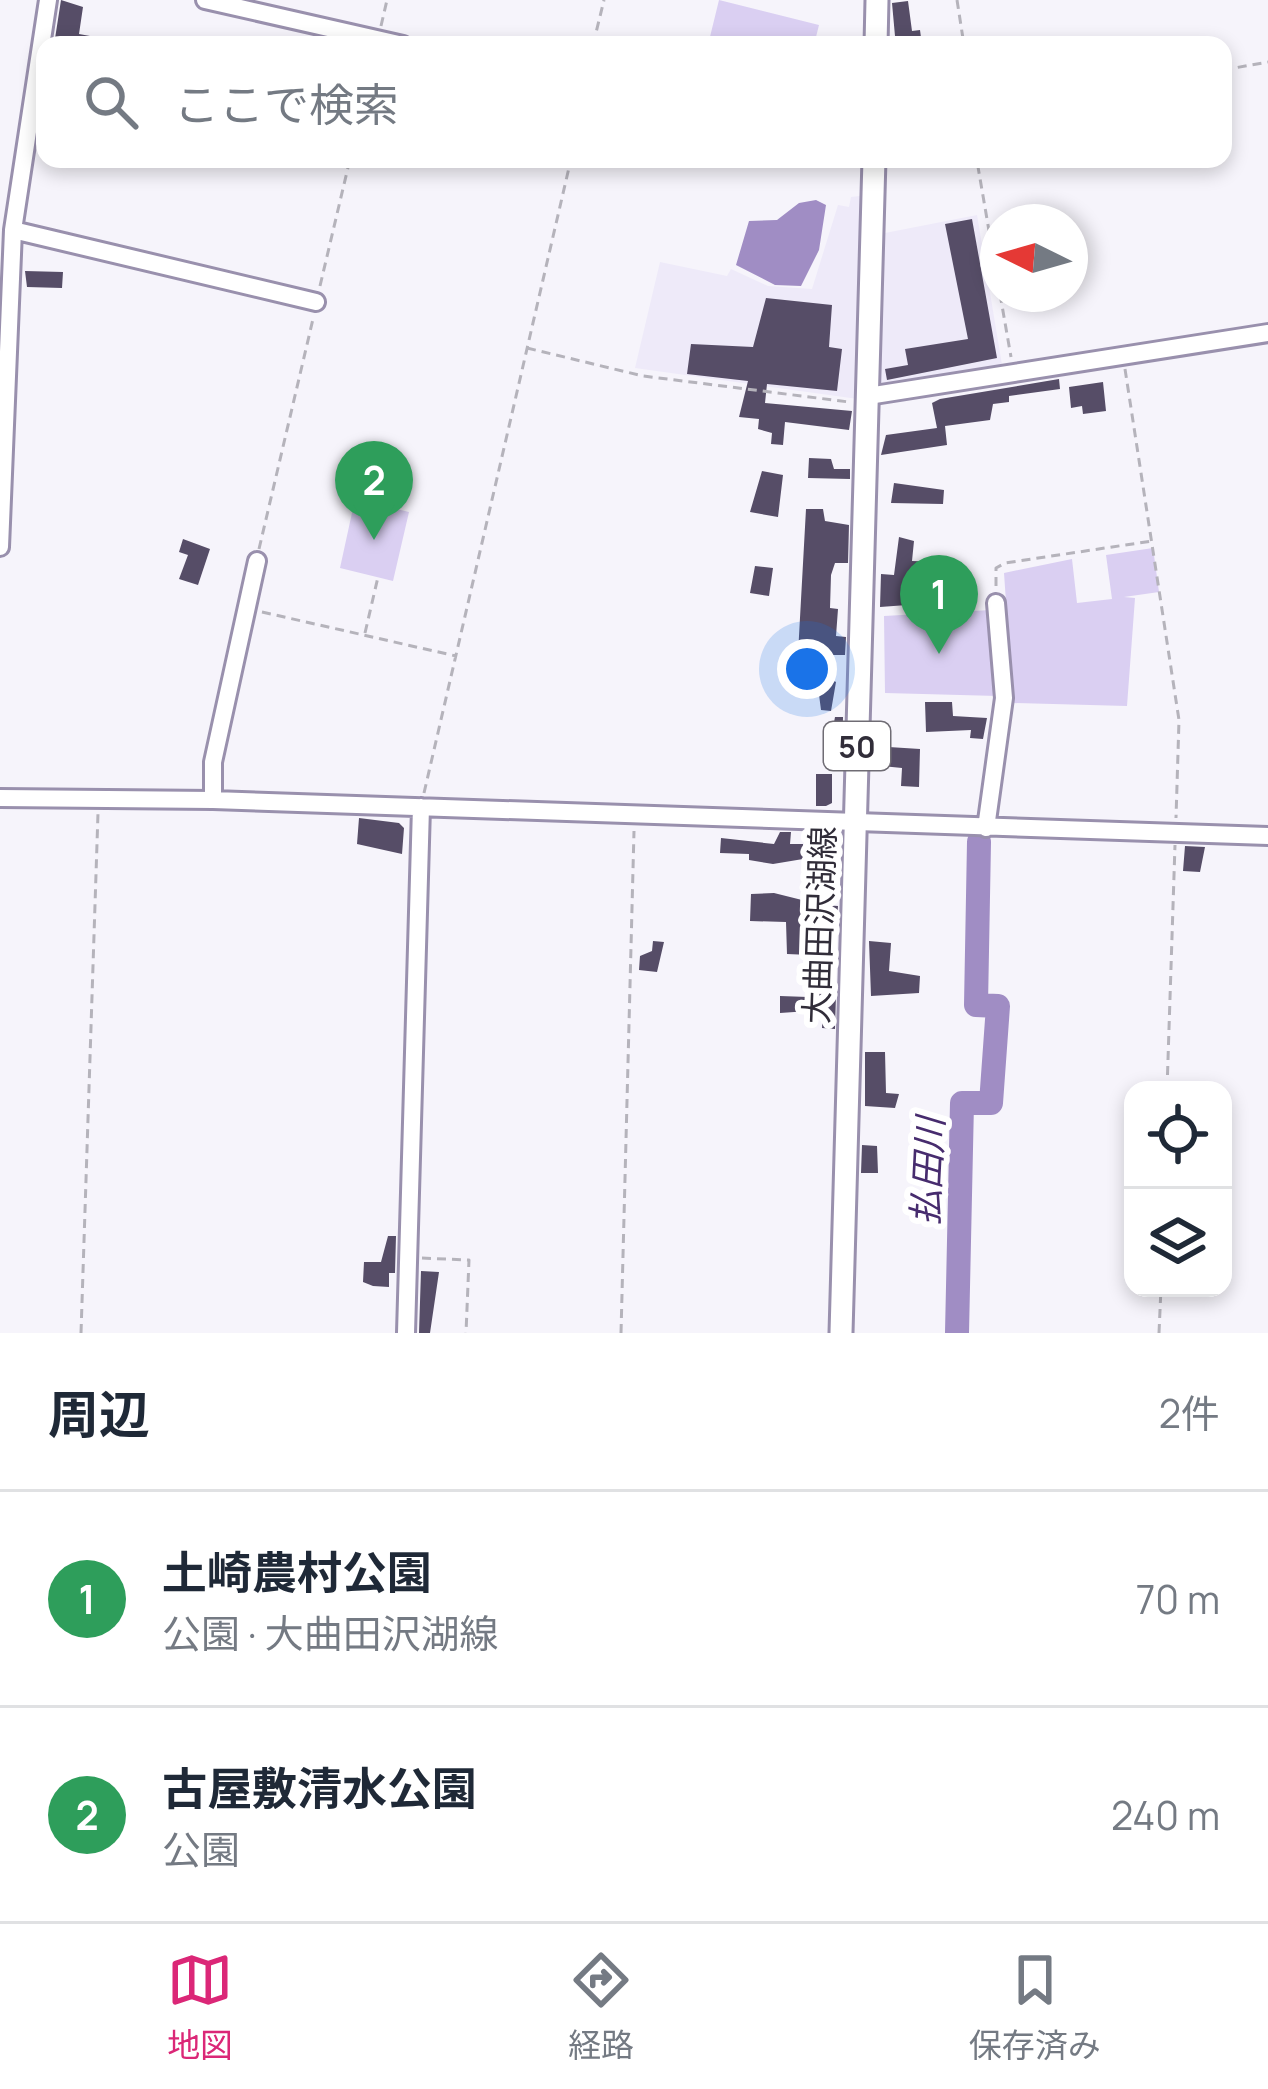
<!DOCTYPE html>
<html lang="ja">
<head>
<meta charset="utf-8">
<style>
  body { margin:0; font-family:Manrope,"Noto Sans JP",sans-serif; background:#f2f2f3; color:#1f2937 }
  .controls { position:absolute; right:36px; bottom:36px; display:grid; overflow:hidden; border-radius:24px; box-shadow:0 6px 18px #0003 }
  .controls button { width:108px; height:108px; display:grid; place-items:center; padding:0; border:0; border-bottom:3px solid #e0e1e3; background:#fff; color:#1f2937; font:60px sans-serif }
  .compass { position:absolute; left:980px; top:204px; width:108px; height:108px; border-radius:50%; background:#fff; box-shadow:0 6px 18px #0003; rotate:275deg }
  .you { position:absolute; left:807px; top:669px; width:42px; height:42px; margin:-30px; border:9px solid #fff; border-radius:50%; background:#1a73e8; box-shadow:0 0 0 18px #1a73e833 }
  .badge { display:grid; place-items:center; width:78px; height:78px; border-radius:50%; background:#db2777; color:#fff; font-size:39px; font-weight:700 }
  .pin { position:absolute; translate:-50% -99px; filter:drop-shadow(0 3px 6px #0008) }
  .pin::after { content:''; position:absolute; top:63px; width:42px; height:36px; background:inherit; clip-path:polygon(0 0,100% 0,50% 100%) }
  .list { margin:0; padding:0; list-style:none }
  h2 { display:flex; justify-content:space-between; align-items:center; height:156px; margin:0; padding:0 48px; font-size:51px }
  h2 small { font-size:39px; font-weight:400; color:#747a83 }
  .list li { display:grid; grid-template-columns:78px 1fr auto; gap:36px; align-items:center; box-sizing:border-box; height:216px; padding:0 48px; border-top:3px solid #e0e1e3 }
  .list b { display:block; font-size:45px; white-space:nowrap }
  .list p { margin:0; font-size:39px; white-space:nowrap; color:#747a83 }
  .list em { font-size:39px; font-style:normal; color:#747a83 }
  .icon { flex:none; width:66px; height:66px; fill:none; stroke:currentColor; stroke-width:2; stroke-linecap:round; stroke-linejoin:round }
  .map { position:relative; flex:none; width:1268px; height:1333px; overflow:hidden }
  .search { position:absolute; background:#fff; box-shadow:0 6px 18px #0003; left:36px; right:36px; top:36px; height:132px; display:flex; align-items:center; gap:30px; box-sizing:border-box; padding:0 42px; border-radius:24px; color:#747a83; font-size:45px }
  .sheet { height:588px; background:#fff }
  nav { display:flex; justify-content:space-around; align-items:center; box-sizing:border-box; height:168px; border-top:3px solid #e0e1e3; background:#fff; font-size:33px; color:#747a83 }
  nav a { display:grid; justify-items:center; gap:6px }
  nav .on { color:#db2777 }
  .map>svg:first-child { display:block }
  .built { fill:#eeeaf9 }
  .green { fill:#dacff2 }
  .water { fill:#a08dc4 }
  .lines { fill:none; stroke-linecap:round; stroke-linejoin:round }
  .river { stroke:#a08dc4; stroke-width:24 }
  .building { fill:#564d67 }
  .minor-casing { stroke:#9990ad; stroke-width:22 }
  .major-casing { stroke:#9990ad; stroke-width:27 }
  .path { stroke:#b5b3bb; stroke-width:3; stroke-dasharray:9 6; stroke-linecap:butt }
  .minor { stroke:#fff; stroke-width:16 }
  .major { stroke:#fff; stroke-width:21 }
  .labels { text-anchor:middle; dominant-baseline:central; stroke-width:12; stroke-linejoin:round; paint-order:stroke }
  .shield { fill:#fff; stroke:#6f6c74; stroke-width:3 }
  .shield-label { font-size:30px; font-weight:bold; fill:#312d39 }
  .street-label { font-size:33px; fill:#312d39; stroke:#fff }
  .water-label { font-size:36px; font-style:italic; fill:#472c6e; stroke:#fff }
</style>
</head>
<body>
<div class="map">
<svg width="1268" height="1333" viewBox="0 0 1268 1333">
  <rect width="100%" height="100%" fill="#f6f4fb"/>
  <path class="built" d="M869 195 858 399 635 368 660 262 727 276 731 269 768 286 812 289 838 205 849 207 851 197Z
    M977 215 1002 365 878 386 885 233Z"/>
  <path class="green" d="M719 0 819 25 814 45H708Z
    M355 499 409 512 393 581 340 568Z
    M1153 548 1159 592 1124 597 1135 598 1127 706 1013 703 1004 573 1072 559 1077 603 1112 599 1106 555Z
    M991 610 998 696 885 693 884 616Z"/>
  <path class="water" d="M816 200 826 205 819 250 801 286 775 285 736 265 749 221 777 220 799 203Z"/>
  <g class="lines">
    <path class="river" d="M957 1333 962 1103H991L998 1006 976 1005 979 842"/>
  </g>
  <path class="building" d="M61 0 83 7 79 34 112 40 111 45H54Z
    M908 1 912 31 920 30 922 45H891L895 36 892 3Z
    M972 219 997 358 887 380 885 369 908 365 905 349 968 339 945 224Z
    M25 271 63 272 62 288 27 287Z
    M766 298 832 305 829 347 842 349 837 391 767 384 765 403 852 411 849 430 785 422 783 445 771 444 772 433 758 429 759 419 739 417 748 381 687 374 691 344 753 347Z
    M1059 379 1060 389 1009 396V402L993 404 990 420 945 426 947 445 881 455 886 435 937 428 932 403 940 399Z
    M1103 382 1106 411 1083 414 1082 406 1071 408 1069 387Z
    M809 458 831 459 834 469H850V479L808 478Z
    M762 471 783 475 778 517 750 512Z
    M894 483 944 490 943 504 891 503Z
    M806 509H823L825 521 849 525 848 563H835L831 575 830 608 838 609 836 636 846 637 845 655H830L829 678 836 682 831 711 821 710 818 687 800 686V673H815V654H798Z
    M899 537 914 541 912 561 941 562 946 569 945 579 936 578 934 603 880 607 881 574 894 575Z
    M183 539 210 549 198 585 179 579 188 555 179 552Z
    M755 566 773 568 769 596 750 593Z
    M925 702H952L953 716 987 718 983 739 970 738 971 730 926 732Z
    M835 717H843L842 766 826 765Z
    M873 746 920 749 919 787 901 786 902 768 872 765Z
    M816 774H832V803L826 806H816Z
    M359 818 399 823 404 828 402 854 357 844Z
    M780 832H791L790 844H803V859L773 864 749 860V854L720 853 721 838 774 844Z
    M1185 846 1205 847 1200 872 1183 871Z
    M774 893 802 900 801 913 822 914V905L838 906 831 994 836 995 835 1029 822 1028 823 1010 780 1013V996L808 997 810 955 787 954 786 922 750 921 751 894Z
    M653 941 664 942 657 972 639 970 640 956 652 951Z
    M869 941 891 943 889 971 920 976 919 993 871 996Z
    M865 1052H885L886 1093 899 1094 895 1108 865 1106Z
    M862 1145 877 1146 878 1173H861Z
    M388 1236H396L395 1273H389V1287L373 1286 363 1282 364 1262H381Z
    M421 1271 439 1272 430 1333H419Z"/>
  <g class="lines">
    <defs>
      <path id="minor" d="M205 0 403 45
        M13 230 316 302
        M868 396 1268 333
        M0 547 13 230 48 0
        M0 798 213 800 1268 836
        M213 800V762L257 561
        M986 828 1004 698 996 603
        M406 1333 421 807"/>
      <path id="major" d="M876 45 877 0
        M841 1333 874 159"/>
    </defs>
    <use href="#minor" class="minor-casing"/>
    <use href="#major" class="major-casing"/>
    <path class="path" d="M957 0 964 45
      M381 26 387 0
      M593 45 604 0
      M1223 70 1268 62
      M988 159 977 161 998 283
      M320 286 350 159
      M1000 294 1011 357
      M527 348 643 376 849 402
      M1125 369 1179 720 1176 818
      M259 549 313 319
      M996 586V568L1005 563 1152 541
      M262 612 456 656
      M365 633 378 577
      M424 793 571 159
      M1167 1090 1175 845
      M422 1258 469 1260 466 1333
      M81 1333 98 813
      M621 1333 634 831
      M1159 1333 1161 1288"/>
    <use href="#minor" class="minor"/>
    <use href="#major" class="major"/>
  </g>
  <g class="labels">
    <rect class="shield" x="824" y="722" width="66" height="48" rx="9"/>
    <g class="shield-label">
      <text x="857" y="746">50</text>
    </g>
    <g class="street-label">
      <text transform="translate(819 925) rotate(-88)">大曲田沢湖線</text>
    </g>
    <g class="water-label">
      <text transform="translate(927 1171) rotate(-87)">払田川</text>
    </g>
  </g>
</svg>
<div class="controls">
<button><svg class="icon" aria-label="locate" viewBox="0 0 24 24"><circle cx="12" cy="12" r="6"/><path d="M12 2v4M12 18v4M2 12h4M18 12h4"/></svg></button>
<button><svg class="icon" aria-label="layers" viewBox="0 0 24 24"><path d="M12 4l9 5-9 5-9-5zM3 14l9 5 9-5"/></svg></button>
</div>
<svg class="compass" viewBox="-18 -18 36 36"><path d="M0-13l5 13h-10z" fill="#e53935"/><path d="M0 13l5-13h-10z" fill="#747a83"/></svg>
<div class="you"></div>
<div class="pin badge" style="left:939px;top:654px;background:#2e9e5b">1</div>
<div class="pin badge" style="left:374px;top:540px;background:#2e9e5b">2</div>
<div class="search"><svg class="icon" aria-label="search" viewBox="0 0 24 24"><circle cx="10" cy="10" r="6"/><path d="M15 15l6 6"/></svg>ここで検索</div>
</div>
<section class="sheet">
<h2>周辺<small>2件</small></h2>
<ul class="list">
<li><span class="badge" style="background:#2e9e5b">1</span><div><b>土崎農村公園</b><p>公園 · 大曲田沢湖線</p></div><em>70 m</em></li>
<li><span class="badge" style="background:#2e9e5b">2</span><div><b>古屋敷清水公園</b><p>公園</p></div><em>240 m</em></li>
</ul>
</section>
<nav>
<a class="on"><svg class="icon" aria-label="map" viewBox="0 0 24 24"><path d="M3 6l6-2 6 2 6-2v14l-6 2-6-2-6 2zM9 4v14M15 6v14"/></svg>地図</a>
<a><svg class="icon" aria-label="directions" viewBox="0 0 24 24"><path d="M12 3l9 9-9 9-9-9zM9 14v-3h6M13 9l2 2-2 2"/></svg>経路</a>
<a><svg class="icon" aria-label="saved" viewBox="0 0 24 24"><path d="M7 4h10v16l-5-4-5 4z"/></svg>保存済み</a>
</nav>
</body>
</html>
